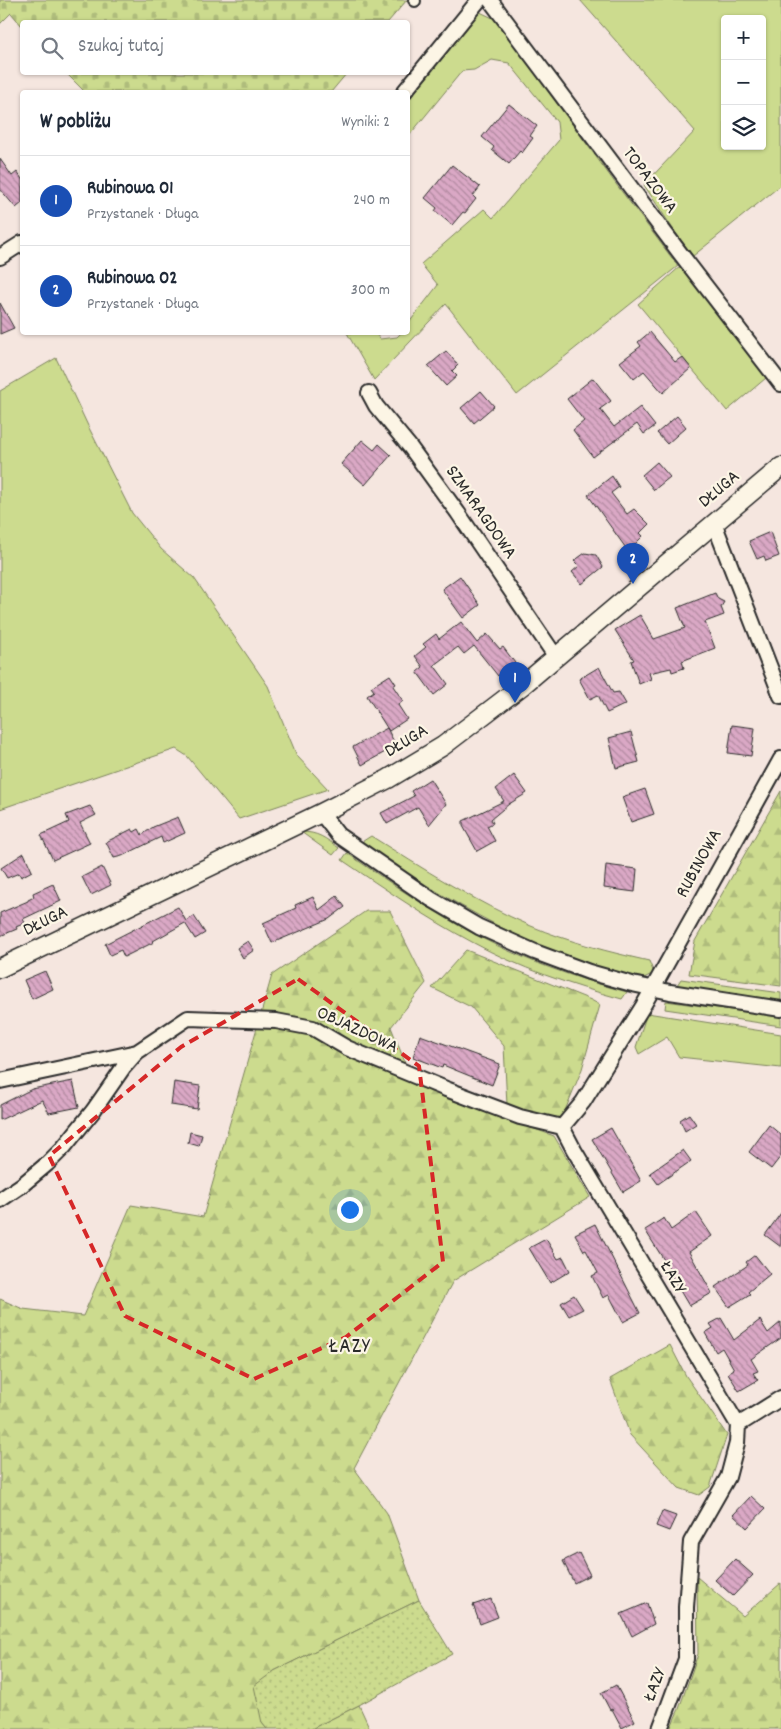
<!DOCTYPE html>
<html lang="pl">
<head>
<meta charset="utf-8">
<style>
  body { margin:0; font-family:Dekko,sans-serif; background:#f2f2f3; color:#1f2937 }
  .controls { position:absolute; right:15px; top:15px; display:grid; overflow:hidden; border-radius:5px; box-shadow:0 1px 4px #0004 }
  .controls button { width:45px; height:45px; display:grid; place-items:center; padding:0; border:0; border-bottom:1px solid #e0e1e3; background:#fff; color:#1f2937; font:25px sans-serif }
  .you { position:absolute; left:349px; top:1209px; width:18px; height:18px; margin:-12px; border:4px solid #fff; border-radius:50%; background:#1a73e8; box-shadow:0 0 0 8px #1a73e833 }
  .badge { display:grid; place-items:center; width:32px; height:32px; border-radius:50%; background:#d1495b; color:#fff; font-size:16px; font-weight:700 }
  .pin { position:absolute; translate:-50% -41px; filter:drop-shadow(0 1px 2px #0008) }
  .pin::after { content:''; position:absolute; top:26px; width:18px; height:15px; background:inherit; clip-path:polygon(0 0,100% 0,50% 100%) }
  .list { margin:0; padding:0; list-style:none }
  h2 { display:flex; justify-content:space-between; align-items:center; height:65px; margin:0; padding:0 20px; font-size:21px }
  h2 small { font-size:16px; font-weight:400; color:#747a83 }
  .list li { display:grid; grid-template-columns:32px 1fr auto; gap:15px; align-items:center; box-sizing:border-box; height:90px; padding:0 20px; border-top:1px solid #e0e1e3 }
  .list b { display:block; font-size:19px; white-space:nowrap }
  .list p { margin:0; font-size:16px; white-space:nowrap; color:#747a83 }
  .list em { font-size:16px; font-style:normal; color:#747a83 }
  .icon { flex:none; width:28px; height:28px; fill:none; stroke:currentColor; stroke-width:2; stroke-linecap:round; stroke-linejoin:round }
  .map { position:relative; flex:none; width:781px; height:1729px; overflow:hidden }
  .search { position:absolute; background:#fff; box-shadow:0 1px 4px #0004; left:20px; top:20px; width:390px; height:55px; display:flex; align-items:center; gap:12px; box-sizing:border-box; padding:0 18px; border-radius:5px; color:#747a83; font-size:19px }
  .panel { position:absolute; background:#fff; box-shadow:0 1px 4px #0004; left:20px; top:90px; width:390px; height:245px; border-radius:5px }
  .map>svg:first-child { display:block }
  .grass { fill:#ccdb8e; stroke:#7c835c; fill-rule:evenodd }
  .forest { fill:url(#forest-firs); stroke:#7c835c }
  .cemetery { fill:url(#cemetery-stones); stroke:#7c835c }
  .garden { fill:url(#garden-dots); stroke:#7c835c }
  .building { fill:url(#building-back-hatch); stroke:#2b2b2b }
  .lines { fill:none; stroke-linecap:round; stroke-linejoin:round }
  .pedestrian-casing { stroke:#2b2b2b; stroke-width:14 }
  .minor-casing { stroke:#2b2b2b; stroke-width:18 }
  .tertiary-casing { stroke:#2b2b2b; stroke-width:21 }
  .pedestrian { stroke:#fcf5e5; stroke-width:10 }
  .minor { stroke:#fcf5e5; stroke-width:14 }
  .tertiary { stroke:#fcf5e5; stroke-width:18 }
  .marked { fill:none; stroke:#d62828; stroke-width:4; stroke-dasharray:10 6; stroke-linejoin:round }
  .labels { text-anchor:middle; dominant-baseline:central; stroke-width:4.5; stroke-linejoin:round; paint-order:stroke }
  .street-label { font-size:19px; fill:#2b2b2b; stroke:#fcf5e5 }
  .quarter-label { font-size:21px; letter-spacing:1px; fill:#2b2b2b; stroke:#fcf5e5 }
</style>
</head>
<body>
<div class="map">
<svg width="781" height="1729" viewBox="0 0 781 1729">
  <defs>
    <pattern id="forest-firs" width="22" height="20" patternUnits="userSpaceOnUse" patternTransform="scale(1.25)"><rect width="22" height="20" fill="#ccdb8e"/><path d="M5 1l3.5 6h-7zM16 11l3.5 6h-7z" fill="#afbc7b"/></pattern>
    <pattern id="cemetery-stones" width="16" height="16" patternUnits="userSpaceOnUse" patternTransform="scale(1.25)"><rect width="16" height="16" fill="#ccdb8e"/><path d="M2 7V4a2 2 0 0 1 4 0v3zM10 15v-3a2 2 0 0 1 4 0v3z" fill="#afbc7b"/></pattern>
    <pattern id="garden-dots" width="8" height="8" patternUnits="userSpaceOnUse" patternTransform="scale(1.25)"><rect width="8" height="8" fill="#ccdb8e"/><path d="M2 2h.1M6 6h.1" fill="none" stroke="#afbc7b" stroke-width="1.8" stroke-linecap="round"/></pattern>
    <pattern id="building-back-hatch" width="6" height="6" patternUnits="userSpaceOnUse" patternTransform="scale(1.25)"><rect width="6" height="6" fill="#daa8c5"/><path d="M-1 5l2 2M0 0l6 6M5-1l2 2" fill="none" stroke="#b189a0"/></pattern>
  </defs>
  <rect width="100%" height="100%" fill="#f5e6df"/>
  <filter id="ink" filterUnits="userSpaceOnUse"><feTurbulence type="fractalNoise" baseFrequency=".02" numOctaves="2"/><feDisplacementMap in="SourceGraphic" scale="10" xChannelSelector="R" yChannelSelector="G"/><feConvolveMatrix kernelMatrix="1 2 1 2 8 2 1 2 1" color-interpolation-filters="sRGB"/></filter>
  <g filter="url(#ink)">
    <path class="grass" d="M580 0H781V185L693 256 673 229 644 185 695 131ZM725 19H762V146H725Z
      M480 12 495 19 616 184 678 266 517 395 446 304 374 380 347 333H375L380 339 397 337 401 333 408 332V324L438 285 421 264 484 209 493 218 559 140 557 122 509 63 492 60 474 70 462 71 408 137V101Z
      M682 265 766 378 727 411 638 304Z
      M56 358 89 428 132 513 161 549 194 578 268 686 297 756 328 789 239 819 187 756 176 749 0 809V391Z
      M301 832C318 832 325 838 339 848L333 855Z
      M371 836C422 868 475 902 531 926 569 942 609 952 649 961L654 973 644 978C539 959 449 900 360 843Z
      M347 853C389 882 431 911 476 935 523 960 575 978 627 992L622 999C570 985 519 968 472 942 427 918 385 889 342 860Z
      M681 979 781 993V1001L682 987 677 985Z
      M666 1001 781 1017V1026L665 1009Z
      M647 1013 781 1034V1068L679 1057 667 1037 639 1054 636 1047Z"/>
    <path class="forest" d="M781 791V986L689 974 695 941Z
      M366 911H390L426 983 391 1027 414 1085 554 1136 590 1197 453 1281 354 1468 387 1513 419 1600 274 1671 262 1723 267 1729H0V1299L23 1309 83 1316 131 1205 203 1217 272 975Z
      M466 950 591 1000 600 1005 582 1069 562 1118 539 1115 507 1105 504 1046 471 1007 432 988Z
      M670 1345 686 1376 727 1435 710 1487 699 1495 679 1488 630 1435 610 1379Z
      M697 1577 743 1616 781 1583V1729H670L679 1709 698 1654Z
      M359 1705 370 1729H311Z"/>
    <path class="cemetery" d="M0 0H407L388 22H22V26L11 13 0 24Z
      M66 73H347L331 92H85Z"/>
    <path class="garden" d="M419 1600 452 1654 359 1705 311 1729H267L262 1723 254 1686 274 1671Z"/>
    <path class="building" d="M509 104 537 126 530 136 533 138 522 153 520 151 509 164 492 150 494 147 482 137Z
      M0 159 12 176 17 172 22 179V203L16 208 0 189Z
      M452 165 480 187 473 196 476 199 465 213 463 212 452 225 435 211 437 208 425 198Z
      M0 303 14 328 0 334Z
      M650 332 675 362 682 357 691 368 663 393 644 371 634 379 620 362 641 346 638 342Z
      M446 351 458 365 452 371 457 376 446 386 428 366Z
      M593 378 611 401 600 409 614 427 640 407 655 426 644 434 637 424 593 457 573 430 584 421 567 399Z
      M481 391 494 406 474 423 461 408Z
      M677 416 686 427 667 444 657 433Z
      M362 440 374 450 379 444 391 455 365 485 341 464Z
      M657 462 670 477 654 490 642 475Z
      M612 476 619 487 611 493 627 514 634 509 649 524 640 533 643 536 628 551 588 495Z
      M770 532 779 556 766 561 764 556 757 559 749 541Z
      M585 553 596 555 603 567 582 584 572 572 579 566 574 561Z
      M460 576 480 605 463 618 442 589Z
      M715 593 718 599 724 602 721 607 724 615 705 622 715 648 682 661 684 668 672 672 671 668 649 673 651 679 639 684 631 661 634 660 615 630 640 615 654 639 685 628 677 608Z
      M461 622 477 643 487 634 500 649 503 647 515 663 498 676 474 646 464 654 458 647 434 665 448 684 434 695 417 672 423 667 415 656 426 647 423 644 436 634 439 639Z
      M599 667 613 693 619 692 626 704 607 713 598 695 590 699 579 679Z
      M390 675 396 684 393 686 403 701 398 705 407 719 389 731 367 696 374 691 371 687Z
      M732 725 755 728 751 756 728 753Z
      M387 728 396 746 362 765 353 747Z
      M631 732 639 762 616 768 609 738Z
      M514 775 527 793 509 804 491 819 493 823 487 826 495 841 477 851 463 826V821L504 801 496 789Z
      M430 779 446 804 429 825 418 807 387 824 381 813 414 796 411 791Z
      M645 789 654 814 631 822 622 797Z
      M90 806 96 815 80 823 90 843 53 860 41 835 69 822 66 815Z
      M178 817 185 833 163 843 161 837 122 856 114 858 106 842 132 829 134 832 139 829 142 835 153 827Z
      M24 853 32 871 21 877 19 873 7 878 1 868Z
      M606 865 637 869 635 892 604 888Z
      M102 867 111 885 91 895 82 877Z
      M53 884 61 901 23 919 25 923 16 927 17 929 0 936V913L28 901V900L34 897 33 893Z
      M337 896 345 907 329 919 272 943 263 923 296 908 295 905 313 897 319 910Z
      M178 907 186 921 194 916 205 933 195 939 185 923 153 941 154 942 124 957 121 950 110 955 105 944Z
      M248 941 254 950 243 958 237 948Z
      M45 971 53 989 32 999 24 980Z
      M420 1035 500 1064 492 1085 443 1065 442 1068 413 1057Z
      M73 1081 79 1107 49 1113 42 1100 0 1120V1105L32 1089Z
      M174 1082 200 1086 197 1109 171 1105Z
      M689 1114 696 1124 685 1131 680 1120Z
      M769 1125 781 1135V1156L771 1169 749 1152Z
      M611 1128 641 1181 623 1192 592 1139Z
      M190 1132 202 1135 199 1146 188 1143Z
      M683 1150 691 1161 658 1184 650 1173Z
      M696 1212 712 1236 689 1252 712 1293 689 1306 669 1272 671 1271 645 1230 664 1218 671 1230Z
      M781 1213V1247L765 1235Z
      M595 1224 640 1313 623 1322 609 1295 603 1298 592 1276 598 1273 586 1250 584 1251 575 1234Z
      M546 1239 558 1259 563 1257 570 1271 550 1283 529 1248Z
      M755 1255 770 1274 748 1292 750 1294 729 1307 715 1287 748 1265 746 1262Z
      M574 1295 583 1309 569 1316 561 1303Z
      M721 1318 734 1340 760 1320 768 1333 781 1322V1338L751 1359 758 1371 753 1373 758 1380 739 1391 728 1373 734 1369 722 1348 716 1352 705 1333 713 1328 710 1324Z
      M751 1496 765 1509 747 1528 733 1515Z
      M662 1511 676 1516 669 1531 656 1526Z
      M579 1553 590 1575 574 1583 563 1561Z
      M735 1559 753 1575 733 1596 715 1580Z
      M491 1599 498 1617 480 1624 473 1605Z
      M647 1603 654 1624 632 1636 621 1614Z
      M616 1685 635 1721 622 1728 612 1709 610 1710 601 1693Z"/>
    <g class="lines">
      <defs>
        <path id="pedestrian" d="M414 0 415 1"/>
        <path id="minor" d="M490 0 680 253 781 384
          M404 92 479 0
          M0 257 22 243
          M369 393 376 406 410 447 458 513 556 657
          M714 523 781 696
          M321 813 338 835 431 899 479 927 535 952 589 972 632 984 670 992 781 1009
          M0 1081 137 1052
          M0 1200 22 1185 47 1164 64 1147 93 1111 123 1068 137 1052 188 1018 276 1021 313 1028 347 1048 446 1089 520 1117 562 1127
          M738 1425 781 1398
          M660 1729 686 1659V1607L691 1542 728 1477 737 1443 738 1425 574 1150 562 1127 583 1102 643 1006 781 759"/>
        <path id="tertiary" d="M0 968 321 813 388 779 443 746 523 685 781 467"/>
      </defs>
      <use href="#pedestrian" class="pedestrian-casing"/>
      <use href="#minor" class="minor-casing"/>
      <use href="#tertiary" class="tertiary-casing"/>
      <use href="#pedestrian" class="pedestrian"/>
      <use href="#minor" class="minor"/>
      <use href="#tertiary" class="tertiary"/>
    </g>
  </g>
  <path class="marked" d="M298 979 419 1066 443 1262 346 1337 254 1379 125 1316 49 1156 181 1047Z"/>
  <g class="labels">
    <g class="street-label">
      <text transform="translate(649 181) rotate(53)">TOPAZOWA</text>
      <text transform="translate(720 490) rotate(-40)">DŁUGA</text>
      <text transform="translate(480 513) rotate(55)">SZMARAGDOWA</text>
      <text transform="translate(407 742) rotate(-31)">DŁUGA</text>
      <text transform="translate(700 864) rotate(-61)">RUBINOWA</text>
      <text transform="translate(46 922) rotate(-26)">DŁUGA</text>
      <text transform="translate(357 1031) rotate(25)">OBJAZDOWA</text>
      <text transform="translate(672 1278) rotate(59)">ŁAZY</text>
      <text transform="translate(656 1685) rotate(-69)">ŁAZY</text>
    </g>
    <g class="quarter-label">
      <text x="350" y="1348">ŁAZY</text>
    </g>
  </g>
</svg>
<div class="controls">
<button>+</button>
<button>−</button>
<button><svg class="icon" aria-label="layers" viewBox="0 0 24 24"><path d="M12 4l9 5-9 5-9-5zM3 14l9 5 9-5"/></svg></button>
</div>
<div class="you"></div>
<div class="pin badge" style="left:515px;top:703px;background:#1a4fb4">1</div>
<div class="pin badge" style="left:633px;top:584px;background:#1a4fb4">2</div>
<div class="search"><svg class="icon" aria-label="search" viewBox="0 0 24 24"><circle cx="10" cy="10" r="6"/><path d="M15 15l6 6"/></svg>Szukaj tutaj</div>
<section class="panel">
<h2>W pobliżu<small>Wyniki: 2</small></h2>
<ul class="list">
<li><span class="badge" style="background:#1a4fb4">1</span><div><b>Rubinowa 01</b><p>Przystanek · Długa</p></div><em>240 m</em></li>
<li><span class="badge" style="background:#1a4fb4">2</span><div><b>Rubinowa 02</b><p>Przystanek · Długa</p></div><em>300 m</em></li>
</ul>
</section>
</div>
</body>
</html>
